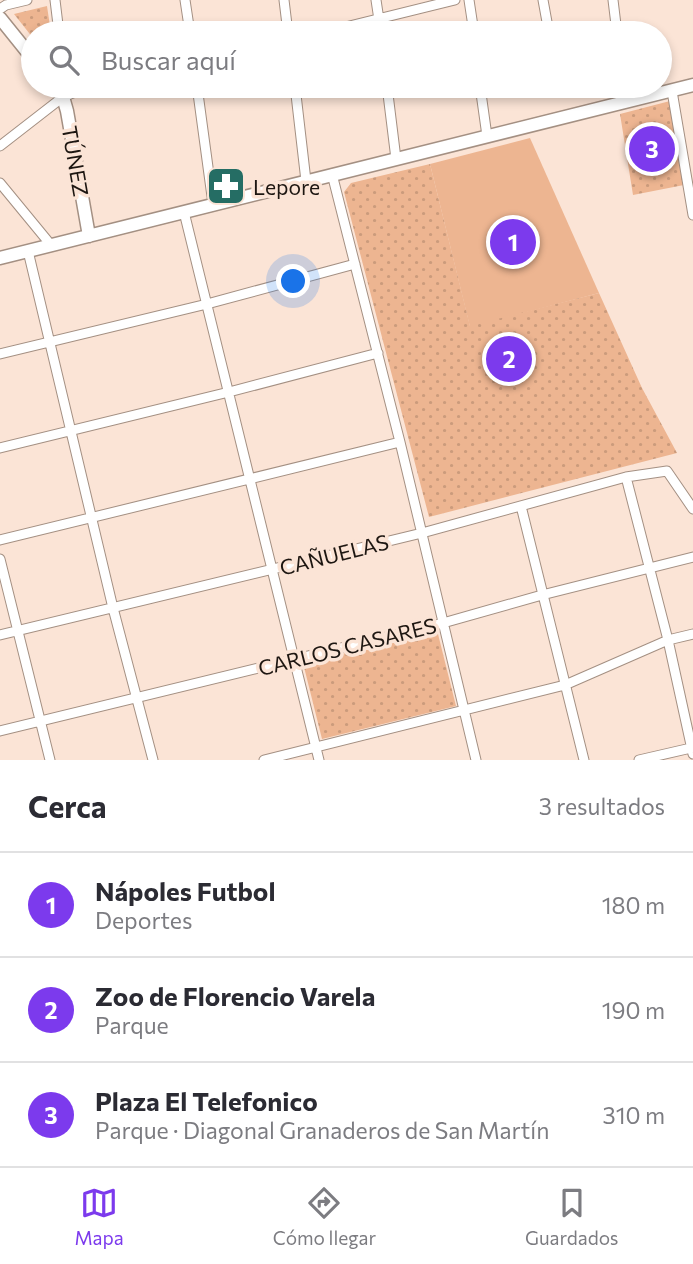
<!DOCTYPE html>
<html lang="es">
<head>
<meta charset="utf-8">
<style>
  body { margin:0; font-family:Commissioner,sans-serif; background:#f2f2f3; color:#2b2b33 }
  .you { position:absolute; left:294px; top:282px; width:24px; height:24px; margin:-18px; border:5px solid #fff; border-radius:50%; background:#1a73e8; box-shadow:0 0 0 10px #1a73e833 }
  .badge { display:grid; place-items:center; width:46px; height:46px; border-radius:50%; background:#7c3aed; color:#fff; font-size:23px; font-weight:700 }
  .pin { position:absolute; translate:-50% -50%; border:4px solid #fff; box-shadow:0 2px 7px #0006 }
  .list { margin:0; padding:0; list-style:none }
  h2 { display:flex; justify-content:space-between; align-items:center; height:91px; margin:0; padding:0 28px; font-size:30px }
  h2 small { font-size:23px; font-weight:400; color:#7c7c81 }
  .list li { display:grid; grid-template-columns:46px 1fr auto; gap:21px; align-items:center; box-sizing:border-box; height:105px; padding:0 28px; border-top:2px solid #e1e1e2 }
  .list b { display:block; font-size:26px; white-space:nowrap }
  .list p { margin:0; font-size:23px; white-space:nowrap; color:#7c7c81 }
  .list em { font-size:23px; font-style:normal; color:#7c7c81 }
  .icon { flex:none; width:38px; height:38px; fill:none; stroke:currentColor; stroke-width:2; stroke-linecap:round; stroke-linejoin:round }
  .map { position:relative; flex:none; width:693px; height:760px; overflow:hidden }
  .search { position:absolute; background:#fff; box-shadow:0 4px 10px #0003; left:21px; right:21px; top:21px; height:77px; display:flex; align-items:center; gap:18px; box-sizing:border-box; padding:0 24px; border-radius:38px; color:#7c7c81; font-size:26px }
  .sheet { height:406px; background:#fff }
  nav { display:flex; justify-content:space-around; align-items:center; box-sizing:border-box; height:98px; border-top:2px solid #e1e1e2; background:#fff; font-size:19px; color:#7c7c81 }
  nav a { display:grid; justify-items:center; gap:4px }
  nav .on { color:#7c3aed }
  .map>svg:first-child { display:block }
  .grass { fill:#edb591 }
  .park { fill:url(#park-dots) }
  .lines { fill:none; stroke-linecap:round; stroke-linejoin:round }
  .street-casing { stroke:#a49083; stroke-width:11 }
  .secondary-casing { stroke:#a49083; stroke-width:15 }
  .street { stroke:#fff; stroke-width:9 }
  .secondary { stroke:#fff; stroke-width:12 }
  .labels { text-anchor:middle; dominant-baseline:central; stroke-width:7; stroke-linejoin:round; paint-order:stroke }
  .street-label { font-size:21px; fill:#1d1611; stroke:#fbe4d6 }
  .poi-label { font-size:21px; fill:#1d1611; stroke:#fbe4d6; text-anchor:start }
</style>
</head>
<body>
<div class="map">
<svg width="693" height="760" viewBox="0 0 693 760">
  <defs>
    <pattern id="park-dots" width="8" height="8" patternUnits="userSpaceOnUse" patternTransform="scale(1.75)"><rect width="8" height="8" fill="#edb591"/><path d="M2 2h.1M6 6h.1" fill="none" stroke="#cb9b7c" stroke-width="1.8" stroke-linecap="round"/></pattern>
  </defs>
  <rect width="100%" height="100%" fill="#fbe4d6"/>
  <path class="grass" d="M530 138 599 293 470 327 430 164Z"/>
  <path class="park" d="M47 6 51 33H33V38L14 14Z
    M670 101 684 185 633 195 620 114Z
    M430 164 470 326 599 293 642 388 677 453 429 517 344 192 351 183Z
    M437 630 456 706 322 739 303 663Z"/>
  <g class="lines">
    <defs>
      <path id="street" d="M55 0 59 33
        M185 0 190 33
        M284 0 288 33
        M376 0 381 33
        M469 0 474 33
        M543 0 549 33
        M613 0 617 33
        M0 9 6 5 27 0
        M321 33 455 0
        M197 86 213 204
        M295 86 306 181
        M387 86 396 159
        M480 86 487 136
        M625 86 627 101
        M672 91 693 215
        M0 146 63 97 73 93 104 86
        M332 174 400 442 476 760
        M0 183 51 245
        M184 212 319 760
        M28 251 113 608 153 760
        M0 354 207 304 355 264
        M0 448 229 392 378 353
        M626 477 668 640 693 754
        M521 506 584 760
        M0 540 400 442
        M0 559 50 760
        M0 635 422 533 626 477 667 471 693 509
        M0 731 443 623 542 595 693 557
        M264 760 565 685 668 640 693 634
        M639 760 691 748"/>
      <path id="secondary" d="M0 18 33 59
        M55 86 63 97 67 111 89 236
        M0 258 693 85"/>
    </defs>
    <use href="#street" class="street-casing"/>
    <use href="#secondary" class="secondary-casing"/>
    <use href="#street" class="street"/>
    <use href="#secondary" class="secondary"/>
  </g>
  <defs>
    <symbol id="pharmacy-square" viewBox="-11 -11 22 22"><rect x="-9" y="-9" width="18" height="18" rx="4" fill="#256d64" stroke="#fbe4d6"/><path d="M-2-6h4v4h4v4h-4v4h-4v-4h-4v-4h4Z" fill="#fff"/></symbol>
  </defs>
  <g fill-rule="evenodd">
    <use href="#pharmacy-square" x="204" y="164" width="44" height="44"/>
  </g>
  <g class="labels">
    <g class="street-label">
      <text transform="translate(76 161) rotate(80)">TÚNEZ</text>
      <text transform="translate(334 554) rotate(-14)">CAÑUELAS</text>
      <text transform="translate(347 646) rotate(-14)">CARLOS CASARES</text>
    </g>
    <g class="poi-label">
      <text x="253" y="186">Lepore</text>
    </g>
  </g>
</svg>
<div class="you"></div>
<div class="pin badge" style="left:513px;top:242px">1</div>
<div class="pin badge" style="left:509px;top:359px">2</div>
<div class="pin badge" style="left:652px;top:149px">3</div>
<div class="search"><svg class="icon" aria-label="search" viewBox="0 0 24 24"><circle cx="10" cy="10" r="6"/><path d="M15 15l6 6"/></svg>Buscar aquí</div>
</div>
<section class="sheet">
<h2>Cerca<small>3 resultados</small></h2>
<ul class="list">
<li><span class="badge">1</span><div><b>Nápoles Futbol</b><p>Deportes</p></div><em>180 m</em></li>
<li><span class="badge">2</span><div><b>Zoo de Florencio Varela</b><p>Parque</p></div><em>190 m</em></li>
<li><span class="badge">3</span><div><b>Plaza El Telefonico</b><p>Parque · Diagonal Granaderos de San Martín</p></div><em>310 m</em></li>
</ul>
</section>
<nav>
<a class="on"><svg class="icon" aria-label="map" viewBox="0 0 24 24"><path d="M3 6l6-2 6 2 6-2v14l-6 2-6-2-6 2zM9 4v14M15 6v14"/></svg>Mapa</a>
<a><svg class="icon" aria-label="directions" viewBox="0 0 24 24"><path d="M12 3l9 9-9 9-9-9zM9 14v-3h6M13 9l2 2-2 2"/></svg>Cómo llegar</a>
<a><svg class="icon" aria-label="saved" viewBox="0 0 24 24"><path d="M7 4h10v16l-5-4-5 4z"/></svg>Guardados</a>
</nav>
</body>
</html>
